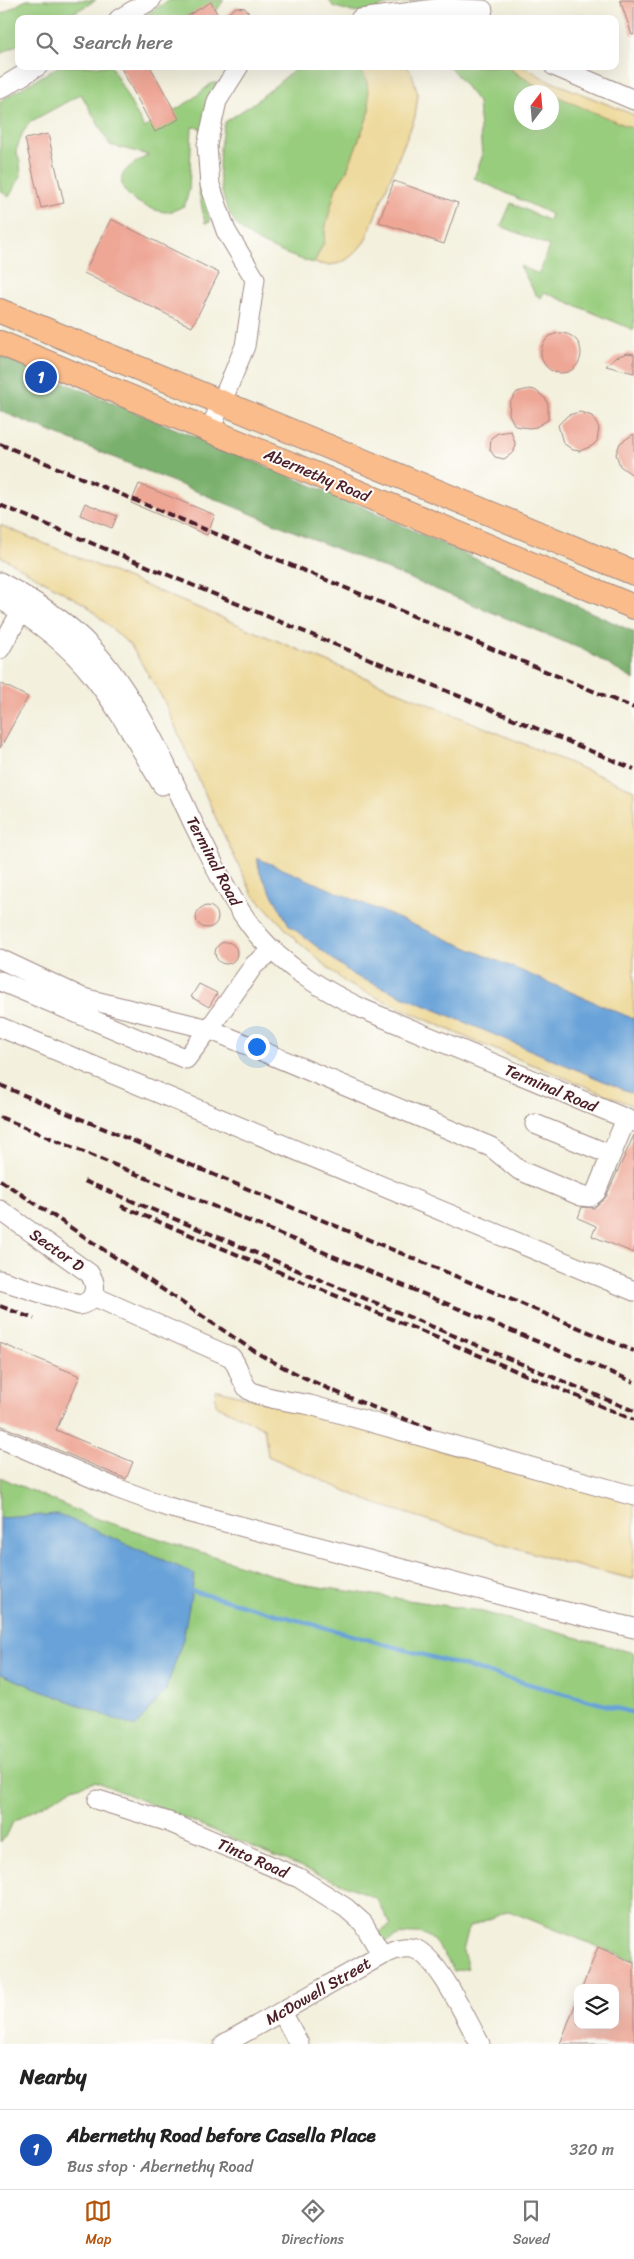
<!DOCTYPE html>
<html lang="en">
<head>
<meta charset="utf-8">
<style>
  body { margin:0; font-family:Sriracha,sans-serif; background:#f2f2f2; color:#222 }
  .controls { position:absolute; right:15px; bottom:15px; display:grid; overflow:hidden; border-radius:10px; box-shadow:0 5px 20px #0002 }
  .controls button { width:45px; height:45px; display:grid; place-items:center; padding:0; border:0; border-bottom:1px solid #e0e0e0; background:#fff; color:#222; font:25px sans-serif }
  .compass { position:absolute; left:514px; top:85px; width:45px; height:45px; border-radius:50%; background:#fff; box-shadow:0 5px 20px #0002; rotate:16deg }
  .you { position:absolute; left:256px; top:1046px; width:18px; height:18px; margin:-12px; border:4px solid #fff; border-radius:50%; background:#1a73e8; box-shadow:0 0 0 8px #1a73e833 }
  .badge { display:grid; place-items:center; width:32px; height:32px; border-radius:50%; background:#b45309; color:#fff; font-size:16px; font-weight:700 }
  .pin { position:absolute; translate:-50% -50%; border:2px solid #fff; box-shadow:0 1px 5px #0006 }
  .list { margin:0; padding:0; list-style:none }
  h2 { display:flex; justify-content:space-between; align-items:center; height:65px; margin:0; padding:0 20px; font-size:21px }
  h2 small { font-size:16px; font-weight:400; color:#767676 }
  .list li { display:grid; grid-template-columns:32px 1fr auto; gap:15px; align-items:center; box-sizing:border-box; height:80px; padding:0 20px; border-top:1px solid #e0e0e0 }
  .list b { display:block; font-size:19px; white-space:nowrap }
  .list p { margin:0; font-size:16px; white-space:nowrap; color:#767676 }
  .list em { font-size:16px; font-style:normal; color:#767676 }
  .icon { flex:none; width:28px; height:28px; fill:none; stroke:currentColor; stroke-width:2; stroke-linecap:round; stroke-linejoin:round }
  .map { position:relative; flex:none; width:634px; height:2044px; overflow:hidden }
  .search { position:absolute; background:#fff; box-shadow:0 5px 20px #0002; left:15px; right:15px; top:15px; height:55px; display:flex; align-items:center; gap:12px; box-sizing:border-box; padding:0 18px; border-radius:10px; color:#767676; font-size:19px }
  .sheet { height:145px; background:#fff }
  nav { display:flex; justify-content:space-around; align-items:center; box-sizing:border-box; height:70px; border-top:1px solid #e0e0e0; background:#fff; font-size:14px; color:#767676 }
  nav a { display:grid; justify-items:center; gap:2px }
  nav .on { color:#b45309 }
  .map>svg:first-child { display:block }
  .green { fill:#99cd7e; stroke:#727654; fill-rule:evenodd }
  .forest { fill:#7ab06d; stroke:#62684c }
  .sand { fill:#eeda9e; stroke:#9c7c64 }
  .water { fill:#68a2d8; stroke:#596082 }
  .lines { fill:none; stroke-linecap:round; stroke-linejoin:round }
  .stream { stroke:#68a2d8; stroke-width:4.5 }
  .building { fill:#eea695 }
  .minor-casing { stroke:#9e8884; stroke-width:21 }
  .major-casing { stroke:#9e8884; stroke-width:26 }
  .minor { stroke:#fff; stroke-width:19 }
  .major { stroke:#fabc8b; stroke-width:24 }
  .rail { stroke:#4a1f2b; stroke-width:4; stroke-dasharray:8 4; stroke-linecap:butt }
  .labels { text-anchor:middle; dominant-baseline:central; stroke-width:4; stroke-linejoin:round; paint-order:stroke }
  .street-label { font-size:16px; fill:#4a1f2b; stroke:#fdfcf7 }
</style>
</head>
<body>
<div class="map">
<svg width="634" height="2044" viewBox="0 0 634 2044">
  <rect width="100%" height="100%" fill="#fdfcf7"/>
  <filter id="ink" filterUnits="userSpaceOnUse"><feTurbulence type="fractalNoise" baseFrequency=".02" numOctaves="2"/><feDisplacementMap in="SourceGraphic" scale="10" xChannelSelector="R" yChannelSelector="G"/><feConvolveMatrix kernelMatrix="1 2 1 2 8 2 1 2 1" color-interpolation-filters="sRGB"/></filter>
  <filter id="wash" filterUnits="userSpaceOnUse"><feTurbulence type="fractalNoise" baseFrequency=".0096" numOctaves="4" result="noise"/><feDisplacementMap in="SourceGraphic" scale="20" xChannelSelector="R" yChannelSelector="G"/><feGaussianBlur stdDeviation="1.12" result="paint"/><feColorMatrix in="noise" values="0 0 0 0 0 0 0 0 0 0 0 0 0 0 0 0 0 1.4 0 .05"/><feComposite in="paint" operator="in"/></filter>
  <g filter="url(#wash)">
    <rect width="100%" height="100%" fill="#f3f0dd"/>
    <path class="green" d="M26 0H96L63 19H19V44L0 54V15Z
      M170 0H224L214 14 207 19H138Z
      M329 0H419L385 5 370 11 352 12 333 6Z
      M59 66H111L144 128 190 101 212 83H220L203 185 210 222 205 223 199 192 201 128 192 127 189 190 185 205C180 208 174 211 167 212 152 212 117 196 122 177 124 167 140 161 148 155L110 145 81 94 30 122 22 134 16 151 20 162 21 176 9 197 0 190V101Z
      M299 66H360L367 82 370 111 346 173 336 188 326 226 324 243 314 263C293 258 252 242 238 226 215 198 216 154 225 122L254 103Z
      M447 66H507L518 75 578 105 634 129V330L544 292 541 298 536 295 520 266 539 274 549 246 501 226 511 203 549 221 551 214 474 178 482 157 478 102 455 73ZM522 92H552V122H522Z
      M0 1477 89 1516 300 1584 475 1610 634 1653V1961L509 1911 469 1927 463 1951 468 1968 454 1971C433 1935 425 1922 383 1943L375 1935 391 1925 376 1898 95 1781 73 1788 13 1822 6 1837 0 1842Z"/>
    <path class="forest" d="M0 356 352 502 634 632V680L584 650 0 411Z"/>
    <path class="sand" d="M360 66H406L412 73 418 95 415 117 365 241C350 260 339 269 314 263L324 243 326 226 336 188 346 173 370 111 367 82Z
      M507 66H523L545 79 634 115V129C593 111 542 94 507 66Z
      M0 525 634 790V1106L472 1040 347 984 297 941 252 893 219 825 163 699 131 646 86 605 0 556Z
      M215 1389 634 1502V1579L565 1563 373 1503 268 1456 264 1428 216 1405Z"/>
    <path class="water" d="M257 858 634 1019V1094L353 975 289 925 260 873Z
      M58 1514 195 1574 183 1639 166 1690 135 1727 0 1674V1518Z"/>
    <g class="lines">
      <path class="stream" d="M192 1591 634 1713"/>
    </g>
    <g id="blocks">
      <path class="building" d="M620 0H634V35H632Z
        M211 2 220 19H182Z
        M236 7 245 8 253 19H221Z
        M120 66H150L179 119 155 132Z
        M48 134 64 203 41 208 25 139Z
        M394 181 458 203 444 244 379 222Z
        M111 219 219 273 192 327 84 273Z
        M541 353a20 20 0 1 1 40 0a20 20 0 1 1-40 0Z
        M628 353 634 354V373L606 366 616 357Z
        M529 389 535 390 545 398 548 405V420L536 427 529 428 515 426 509 414 510 402 517 392Z
        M580 412 592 416 599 428 597 441 592 446 580 451 573 450 563 443 558 425 568 415Z
        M511 431 515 443 514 452 504 459 495 457 490 450 491 438 498 433Z
        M634 434V476L620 466 616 454 620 443Z
        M139 484 215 515 207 535 131 503Z
        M85 503 117 516 112 528 80 515Z
        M0 683 28 697 0 748Z
        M196 917a11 11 0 1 1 22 0a11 11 0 1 1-22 0Z
        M215 953a11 11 0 1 1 22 0a11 11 0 1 1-22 0Z
        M199 984 217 993 209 1007 191 997Z
        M634 1135V1253L592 1236 596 1226 578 1218 582 1207 594 1208 606 1197Z
        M0 1343 80 1376 56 1430 133 1462 126 1479 0 1425Z
        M598 1947 634 1963V2044H560L577 2000 578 2025H615V1988H582Z"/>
    </g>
  </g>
  <g filter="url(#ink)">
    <use href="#blocks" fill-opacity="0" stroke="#9e8884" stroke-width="1"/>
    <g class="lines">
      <defs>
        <path id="minor" d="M119 19 151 0
          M360 19 442 8 483 10
          M554 66 634 100
          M0 89 38 66
          M210 430 245 346 255 279 226 231 210 185 207 145 217 101 239 66
          M0 582C33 600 66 620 92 648 138 698 166 766 195 827 214 865 231 902 258 935 287 969 325 991 365 1010L634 1122
          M0 599C34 619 68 644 92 675 119 709 140 748 162 785
          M0 649 21 612
          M0 959 83 998 209 1029 254 965 273 950
          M0 981 186 1059 209 1029 491 1147 519 1170 581 1196 590 1197 596 1192 611 1155
          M0 1027 634 1291
          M535 1124 611 1155 626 1119
          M0 1210 89 1273C99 1286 95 1302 79 1305L0 1280
          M93 1296 231 1357C239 1366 240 1380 248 1389 257 1398 296 1402 310 1405L634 1496
          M0 1438 116 1488 168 1507 546 1607 634 1628
          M98 1800 169 1822 299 1878 346 1908 363 1923 382 1955
          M282 2012 299 2044
          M224 2044 382 1955C392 1951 404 1945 415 1949 439 1958 467 2021 480 2044"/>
        <path id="major" d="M0 311 634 573
          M0 343 634 607"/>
      </defs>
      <use href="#minor" class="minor-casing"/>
      <use href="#major" class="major-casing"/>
      <use href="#minor" class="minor"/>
      <use href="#major" class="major"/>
      <path class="rail" d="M0 444 634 708
        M0 505 634 769
        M0 1085 634 1351
        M0 1117 634 1382
        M0 1180 257 1353C314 1385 372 1408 433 1429
        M84 1181 634 1411
        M121 1206 634 1420
        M0 1306 34 1319"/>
    </g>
  </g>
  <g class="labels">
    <g class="street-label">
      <text transform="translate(317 475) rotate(23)">Abernethy Road</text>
      <text transform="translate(214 861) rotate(62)">Terminal Road</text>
      <text transform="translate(551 1088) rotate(23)">Terminal Road</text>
      <text transform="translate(57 1250) rotate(35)">Sector D</text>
      <text transform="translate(253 1858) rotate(24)">Tinto Road</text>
      <text transform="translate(318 1991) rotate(-30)">McDowell Street</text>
    </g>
  </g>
</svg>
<div class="controls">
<button><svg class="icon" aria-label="layers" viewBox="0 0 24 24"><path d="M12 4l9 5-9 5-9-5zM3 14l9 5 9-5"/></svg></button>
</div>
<svg class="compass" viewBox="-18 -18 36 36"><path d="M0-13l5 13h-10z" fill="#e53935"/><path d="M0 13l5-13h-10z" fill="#767676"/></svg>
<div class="you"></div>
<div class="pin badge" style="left:41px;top:377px;background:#1a4fb4">1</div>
<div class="search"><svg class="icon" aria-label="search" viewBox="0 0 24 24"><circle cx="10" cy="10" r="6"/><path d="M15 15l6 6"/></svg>Search here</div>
</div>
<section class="sheet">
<h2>Nearby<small></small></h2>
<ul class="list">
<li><span class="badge" style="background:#1a4fb4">1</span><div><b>Abernethy Road before Casella Place</b><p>Bus stop · Abernethy Road</p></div><em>320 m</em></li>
</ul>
</section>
<nav>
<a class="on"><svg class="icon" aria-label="map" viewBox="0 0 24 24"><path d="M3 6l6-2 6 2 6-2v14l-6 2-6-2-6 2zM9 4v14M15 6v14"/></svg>Map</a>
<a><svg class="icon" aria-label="directions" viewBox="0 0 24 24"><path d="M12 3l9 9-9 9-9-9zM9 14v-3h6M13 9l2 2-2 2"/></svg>Directions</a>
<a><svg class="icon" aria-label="saved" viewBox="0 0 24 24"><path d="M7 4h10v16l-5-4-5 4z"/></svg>Saved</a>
</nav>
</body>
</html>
